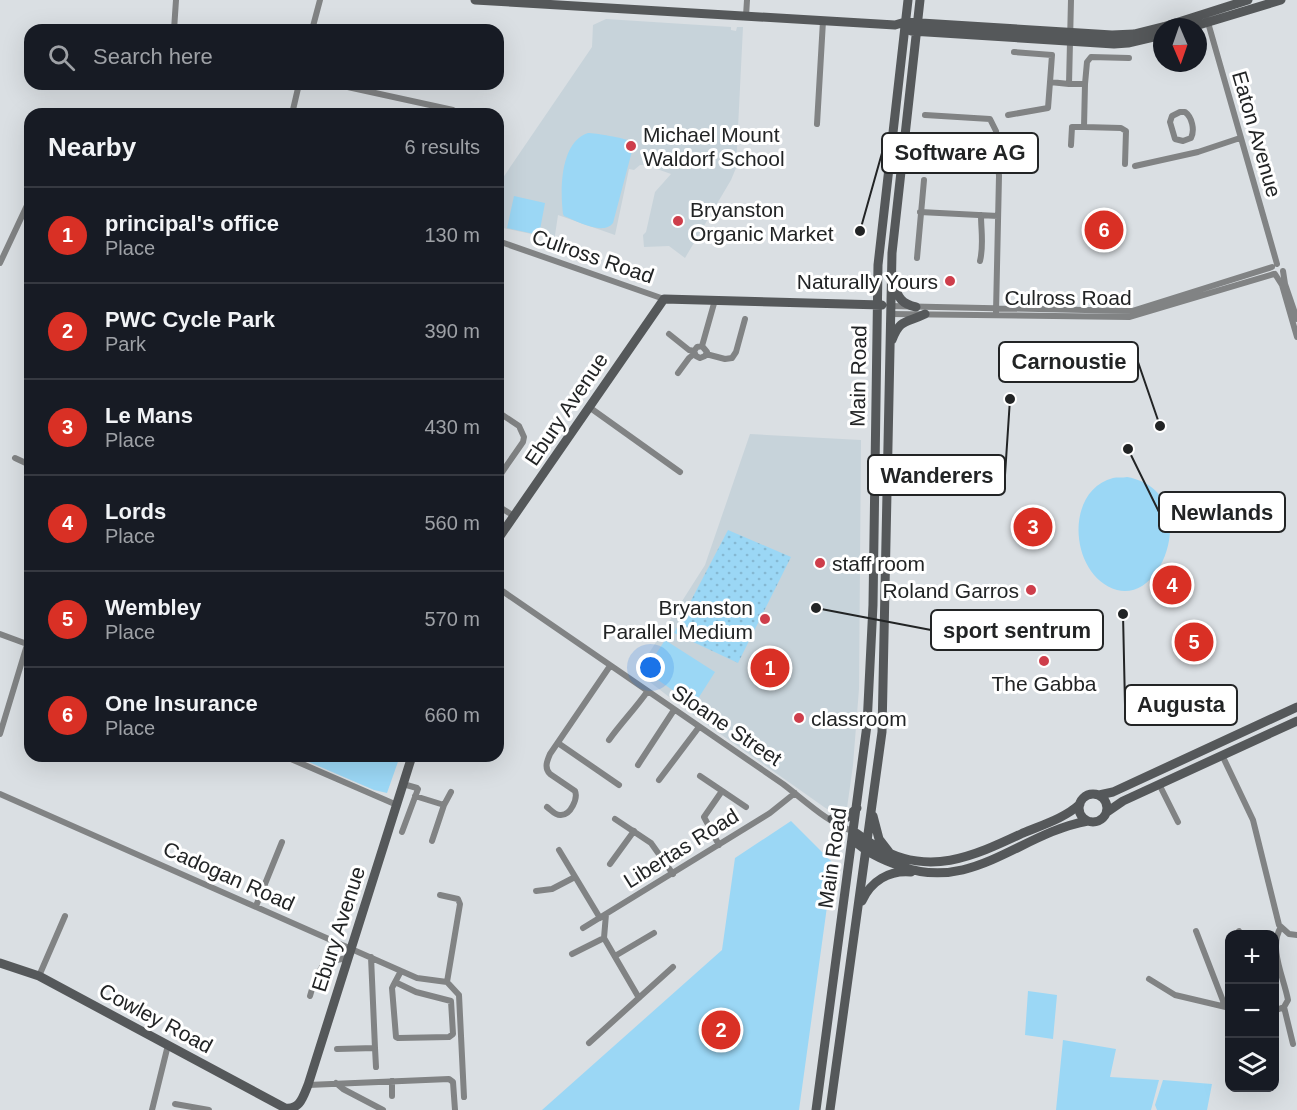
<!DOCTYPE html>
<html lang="en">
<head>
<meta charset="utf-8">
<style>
  body { margin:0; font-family:Helvetica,sans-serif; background:#20242c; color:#f1f3f6 }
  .controls { position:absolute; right:18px; bottom:18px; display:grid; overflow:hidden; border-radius:12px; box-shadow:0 6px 24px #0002 }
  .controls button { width:54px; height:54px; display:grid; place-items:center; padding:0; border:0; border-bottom:2px solid #363941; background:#171b24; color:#f1f3f6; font:30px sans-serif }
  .compass { position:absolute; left:1153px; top:18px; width:54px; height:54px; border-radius:50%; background:#171b24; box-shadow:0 6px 24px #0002; rotate:178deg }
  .you { position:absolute; left:651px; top:668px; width:21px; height:21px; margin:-15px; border:4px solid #fff; border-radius:50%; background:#1a73e8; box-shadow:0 0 0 9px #1a73e833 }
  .badge { display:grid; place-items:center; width:39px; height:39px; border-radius:50%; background:#d93025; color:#fff; font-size:20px; font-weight:700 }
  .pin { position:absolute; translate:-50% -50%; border:3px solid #fff; box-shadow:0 2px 6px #0006 }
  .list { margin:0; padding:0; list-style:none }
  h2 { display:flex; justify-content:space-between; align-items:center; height:78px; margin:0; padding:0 24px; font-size:26px }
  h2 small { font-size:20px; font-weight:400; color:#9ea1a6 }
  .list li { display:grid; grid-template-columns:39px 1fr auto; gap:18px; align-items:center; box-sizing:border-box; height:96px; padding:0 24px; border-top:2px solid #363941 }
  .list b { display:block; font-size:22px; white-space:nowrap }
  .list p { margin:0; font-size:20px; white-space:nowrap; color:#9ea1a6 }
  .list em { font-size:20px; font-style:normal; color:#9ea1a6 }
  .icon { flex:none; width:33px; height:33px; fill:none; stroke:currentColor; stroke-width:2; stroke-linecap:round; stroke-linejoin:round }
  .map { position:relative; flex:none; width:1297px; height:1110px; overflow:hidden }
  .search { position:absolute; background:#171b24; box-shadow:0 6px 24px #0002; left:24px; top:24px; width:480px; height:66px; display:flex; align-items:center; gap:15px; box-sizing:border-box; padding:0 21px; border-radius:18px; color:#9ea1a6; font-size:22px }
  .panel { position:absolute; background:#171b24; box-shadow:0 6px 24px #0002; left:24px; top:108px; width:480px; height:654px; border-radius:18px }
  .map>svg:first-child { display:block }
  .built { fill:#c7d3da }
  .grass { fill:url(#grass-dots) }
  .park { fill:#9bd7f5 }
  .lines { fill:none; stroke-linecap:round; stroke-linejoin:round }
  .street { stroke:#818384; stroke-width:6 }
  .secondary { stroke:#55585a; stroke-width:9 }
  .poi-dot { fill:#ce3e4b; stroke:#fff; stroke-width:2 }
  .labels { text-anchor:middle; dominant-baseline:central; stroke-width:6; stroke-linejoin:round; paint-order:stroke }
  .poi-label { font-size:21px; fill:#222425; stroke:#fff; text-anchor:start }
  .street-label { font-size:21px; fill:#222425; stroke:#fff }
  .leader { fill:none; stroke:#222425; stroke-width:2 }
  .callout-dot { fill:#222425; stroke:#fff; stroke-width:2 }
  .callout { fill:#fff; stroke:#222425; stroke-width:2 }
  .callout-label { font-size:22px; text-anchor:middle; font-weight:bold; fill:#222425 }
</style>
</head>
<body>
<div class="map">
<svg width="1297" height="1110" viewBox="0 0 1297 1110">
  <defs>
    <pattern id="grass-dots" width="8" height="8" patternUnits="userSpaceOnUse" patternTransform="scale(1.5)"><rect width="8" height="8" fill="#9bd7f5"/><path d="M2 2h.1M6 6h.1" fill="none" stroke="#85b8d2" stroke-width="1.8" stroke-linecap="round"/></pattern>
  </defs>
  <rect width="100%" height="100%" fill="#dadfe3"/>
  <path class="built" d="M606 19 731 27V30L736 31 737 27H743L736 168 731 180 685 258 669 246 644 247 643 235 646 232 655 192 671 174 646 165H640L634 170 629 169 615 235 558 215 554 242 541 236 498 227V185L592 47 593 25Z
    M750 434 861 440 859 689 853 765 847 808 844 815 838 816 824 807 682 707 637 672 705 565Z"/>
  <path class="grass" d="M728 530 791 557 738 663 674 633Z"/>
  <path class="park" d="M588 133C594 133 626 138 629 141 633 144 632 147 632 151L613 223C603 236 577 221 564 216L563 214C560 190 560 142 588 133Z
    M514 196 545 203 539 235 507 228Z
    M1127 477C1202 490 1166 603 1117 590 1070 577 1063 491 1113 478 1117 477 1123 478 1127 477Z
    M665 640 715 672 694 705 645 671Z
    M295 756H400L387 793 374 790Z
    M791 821 833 863 799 1110H542L722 950 735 858Z
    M1028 991 1057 995 1053 1039 1025 1035Z
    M1063 1040 1116 1049 1110 1077 1159 1080 1151 1110H1056Z
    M1163 1080 1212 1084 1207 1110H1157L1155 1105Z"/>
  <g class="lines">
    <path class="street" d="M1071 0 1069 84H1085L1084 127 1121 128 1126 131 1125 164
      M746 16 747 0
      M1207 19 1277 264
      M174 30 176 0
      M312 30 320 0
      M1014 52 1052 55 1050 82
      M334 84 453 110
      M1085 84 1087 62 1091 57 1129 58
      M1180 112H1185C1192 117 1195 130 1191 138L1183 141 1175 139 1170 122 1172 116Z
      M292 114 299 84
      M925 115 990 119 996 131 999 176 996 312
      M1008 115 1048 108 1050 82 1069 84
      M817 124 823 21
      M1071 145 1072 127H1084
      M1135 166 1198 152 1240 138
      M920 212 998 216
      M498 241 664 299
      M917 258 924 180
      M980 261C984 245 981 231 981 215
      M0 263 30 199
      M1283 271 1285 284 1297 319
      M1275 274 1282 285 1297 337
      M890 306 1132 311 1272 267
      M890 314 1129 317 1274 274
      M669 334 689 350 694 351
      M702 346 707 352 705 356 700 358 696 356 694 351 697 347 702 346 715 300
      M706 354 725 359 732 358 736 352 745 319
      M678 373 689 358 694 354
      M589 407 680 472
      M498 412 519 426 524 437 523 442 498 478
      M15 458 30 465
      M498 506 514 516
      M498 588 783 784C803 799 829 824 853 831
      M0 634 27 644
      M0 734 30 635
      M609 740C621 723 635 709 647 692
      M558 743 619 785
      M1222 755 1253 820 1279 925 1289 934 1297 935
      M284 756 397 805
      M638 765 674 710
      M700 776 746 807
      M659 780 699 727
      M1159 784 1178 822
      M0 794 417 978 447 982
      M415 796 444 805
      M547 807C551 810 556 816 561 815 571 815 578 798 575 791L550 774C544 768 547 761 550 754L610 666
      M615 819 651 843 673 874
      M402 832 418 789 417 788 403 784
      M432 841 444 805 451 792
      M719 845 704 817 722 791
      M559 850 600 918
      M610 864 634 831
      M536 891 552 889 575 877
      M440 895 458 899 460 904 447 982
      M256 906 282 842
      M606 914 604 938 639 998
      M583 928 770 813 795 793
      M1196 931 1225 1006
      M1239 931 1240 934
      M572 954 604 938
      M615 956 654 933
      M39 976 65 916
      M1149 979 1175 995 1230 1008
      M395 982 416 992 451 1001 453 1034 449 1037 398 1038 396 1037 392 988 393 986 401 971
      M447 982 459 995 464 1097
      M310 996 315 979 325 962 348 958
      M1284 1007 1293 1044
      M1274 1011 1284 1007 1288 1000C1284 978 1268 947 1281 927
      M589 1043 673 967
      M375 1048 376 1067
      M337 1049 375 1048 371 957
      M392 1081V1096
      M336 1083 343 1089 383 1110
      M308 1085 449 1079 453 1082 455 1110
      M175 1104 209 1110
      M152 1110 168 1045"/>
    <path class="secondary" d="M475 0 895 25 905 22 1112 35 1134 34 1162 27
      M1163 27 1248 0
      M1192 27 1281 0
      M911 31 1114 44 1128 43 1162 35
      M894 284C898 298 902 304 916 307
      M892 340C900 318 907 323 925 314
      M498 539 664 299 882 305
      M1079 808a14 14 0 1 1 28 0a14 14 0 1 1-28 0Z
      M1099 795 1113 792 1297 707
      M1107 812 1123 801 1297 721
      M873 816 879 839 889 852
      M832 819 846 818 857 808
      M853 831C861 836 868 842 876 846 928 878 974 856 1023 833 1042 825 1065 818 1080 804
      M852 839C868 853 880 859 900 866 973 893 1020 833 1088 821
      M862 901C871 881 889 870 911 872
      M0 963 39 976 285 1108C300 1110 303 1097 308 1085L412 756
      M816 1110 867 725 873 605 878 265 908 0
      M830 1110 882 732 892 253 920 0"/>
  </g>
  <g class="poi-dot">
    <circle cx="631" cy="146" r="6"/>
    <circle cx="678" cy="221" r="6"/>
    <circle cx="950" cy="281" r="6"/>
    <circle cx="820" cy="563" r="6"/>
    <circle cx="1031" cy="590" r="6"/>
    <circle cx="765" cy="619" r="6"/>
    <circle cx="1044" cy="661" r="6"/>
    <circle cx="799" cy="718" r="6"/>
  </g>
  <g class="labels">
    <g class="poi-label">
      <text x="643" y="134">Michael Mount<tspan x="643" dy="24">Waldorf School</tspan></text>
      <text x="690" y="209">Bryanston<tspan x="690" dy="24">Organic Market</tspan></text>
      <text x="938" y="281" text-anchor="end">Naturally Yours</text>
      <text x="832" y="563">staff room</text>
      <text x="1019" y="590" text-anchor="end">Roland Garros</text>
      <text x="753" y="607" text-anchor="end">Bryanston<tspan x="753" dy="24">Parallel Medium</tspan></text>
      <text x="1044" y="683" text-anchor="middle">The Gabba</text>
      <text x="811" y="718">classroom</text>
    </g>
    <g class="street-label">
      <text transform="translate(1257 134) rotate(74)">Eaton Avenue</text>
      <text transform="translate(593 256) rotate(19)">Culross Road</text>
      <text x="1068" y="297">Culross Road</text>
      <text transform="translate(858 376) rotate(-89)">Main Road</text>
      <text transform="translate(566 409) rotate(-56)">Ebury Avenue</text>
      <text transform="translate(727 725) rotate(34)">Sloane Street</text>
      <text transform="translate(681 848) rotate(-32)">Libertas Road</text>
      <text transform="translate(832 858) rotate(-82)">Main Road</text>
      <text transform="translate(229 876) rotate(24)">Cadogan Road</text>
      <text transform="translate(338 929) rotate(-72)">Ebury Avenue</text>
      <text transform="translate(156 1018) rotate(28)">Cowley Road</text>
    </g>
  </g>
  <path class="leader" d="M860 231L882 153M1160 426L1138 362M1010 399L1005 475M1128 449L1159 512M816 608L931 630M1123 614L1125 705"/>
  <g class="callout-dot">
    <circle cx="860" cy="231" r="6"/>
    <circle cx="1160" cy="426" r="6"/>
    <circle cx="1010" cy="399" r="6"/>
    <circle cx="1128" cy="449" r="6"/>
    <circle cx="816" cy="608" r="6"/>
    <circle cx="1123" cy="614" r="6"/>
  </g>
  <g class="callout">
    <rect x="882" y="133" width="156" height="40" rx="6"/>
    <rect x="999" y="342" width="139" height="40" rx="6"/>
    <rect x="868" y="455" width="137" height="40" rx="6"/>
    <rect x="1159" y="492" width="126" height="40" rx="6"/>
    <rect x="931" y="610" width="172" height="40" rx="6"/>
    <rect x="1125" y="685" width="112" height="40" rx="6"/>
  </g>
  <g class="callout-label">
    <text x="960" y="160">Software AG</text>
    <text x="1069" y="369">Carnoustie</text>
    <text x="937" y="483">Wanderers</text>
    <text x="1222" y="520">Newlands</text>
    <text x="1017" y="638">sport sentrum</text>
    <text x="1181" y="712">Augusta</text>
  </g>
</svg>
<div class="controls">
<button>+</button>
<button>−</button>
<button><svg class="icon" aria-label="layers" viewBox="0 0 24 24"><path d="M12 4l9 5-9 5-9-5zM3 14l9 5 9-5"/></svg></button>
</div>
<svg class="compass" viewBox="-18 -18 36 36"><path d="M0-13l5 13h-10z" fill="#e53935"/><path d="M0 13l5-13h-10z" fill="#9ea1a6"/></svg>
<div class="you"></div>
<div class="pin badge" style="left:770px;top:668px">1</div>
<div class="pin badge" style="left:721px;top:1030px">2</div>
<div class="pin badge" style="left:1033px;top:527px">3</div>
<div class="pin badge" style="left:1172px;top:585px">4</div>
<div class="pin badge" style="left:1194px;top:642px">5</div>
<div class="pin badge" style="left:1104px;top:230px">6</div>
<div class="search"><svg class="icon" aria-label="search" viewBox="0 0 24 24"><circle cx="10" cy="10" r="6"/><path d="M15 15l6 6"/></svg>Search here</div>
<section class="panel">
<h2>Nearby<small>6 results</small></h2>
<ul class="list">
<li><span class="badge">1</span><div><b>principal's office</b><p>Place</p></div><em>130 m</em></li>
<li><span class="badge">2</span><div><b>PWC Cycle Park</b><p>Park</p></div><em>390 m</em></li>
<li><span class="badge">3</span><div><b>Le Mans</b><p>Place</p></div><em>430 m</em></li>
<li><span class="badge">4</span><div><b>Lords</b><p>Place</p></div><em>560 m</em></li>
<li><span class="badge">5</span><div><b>Wembley</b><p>Place</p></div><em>570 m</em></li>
<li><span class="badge">6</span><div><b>One Insurance</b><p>Place</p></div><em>660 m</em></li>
</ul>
</section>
</div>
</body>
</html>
